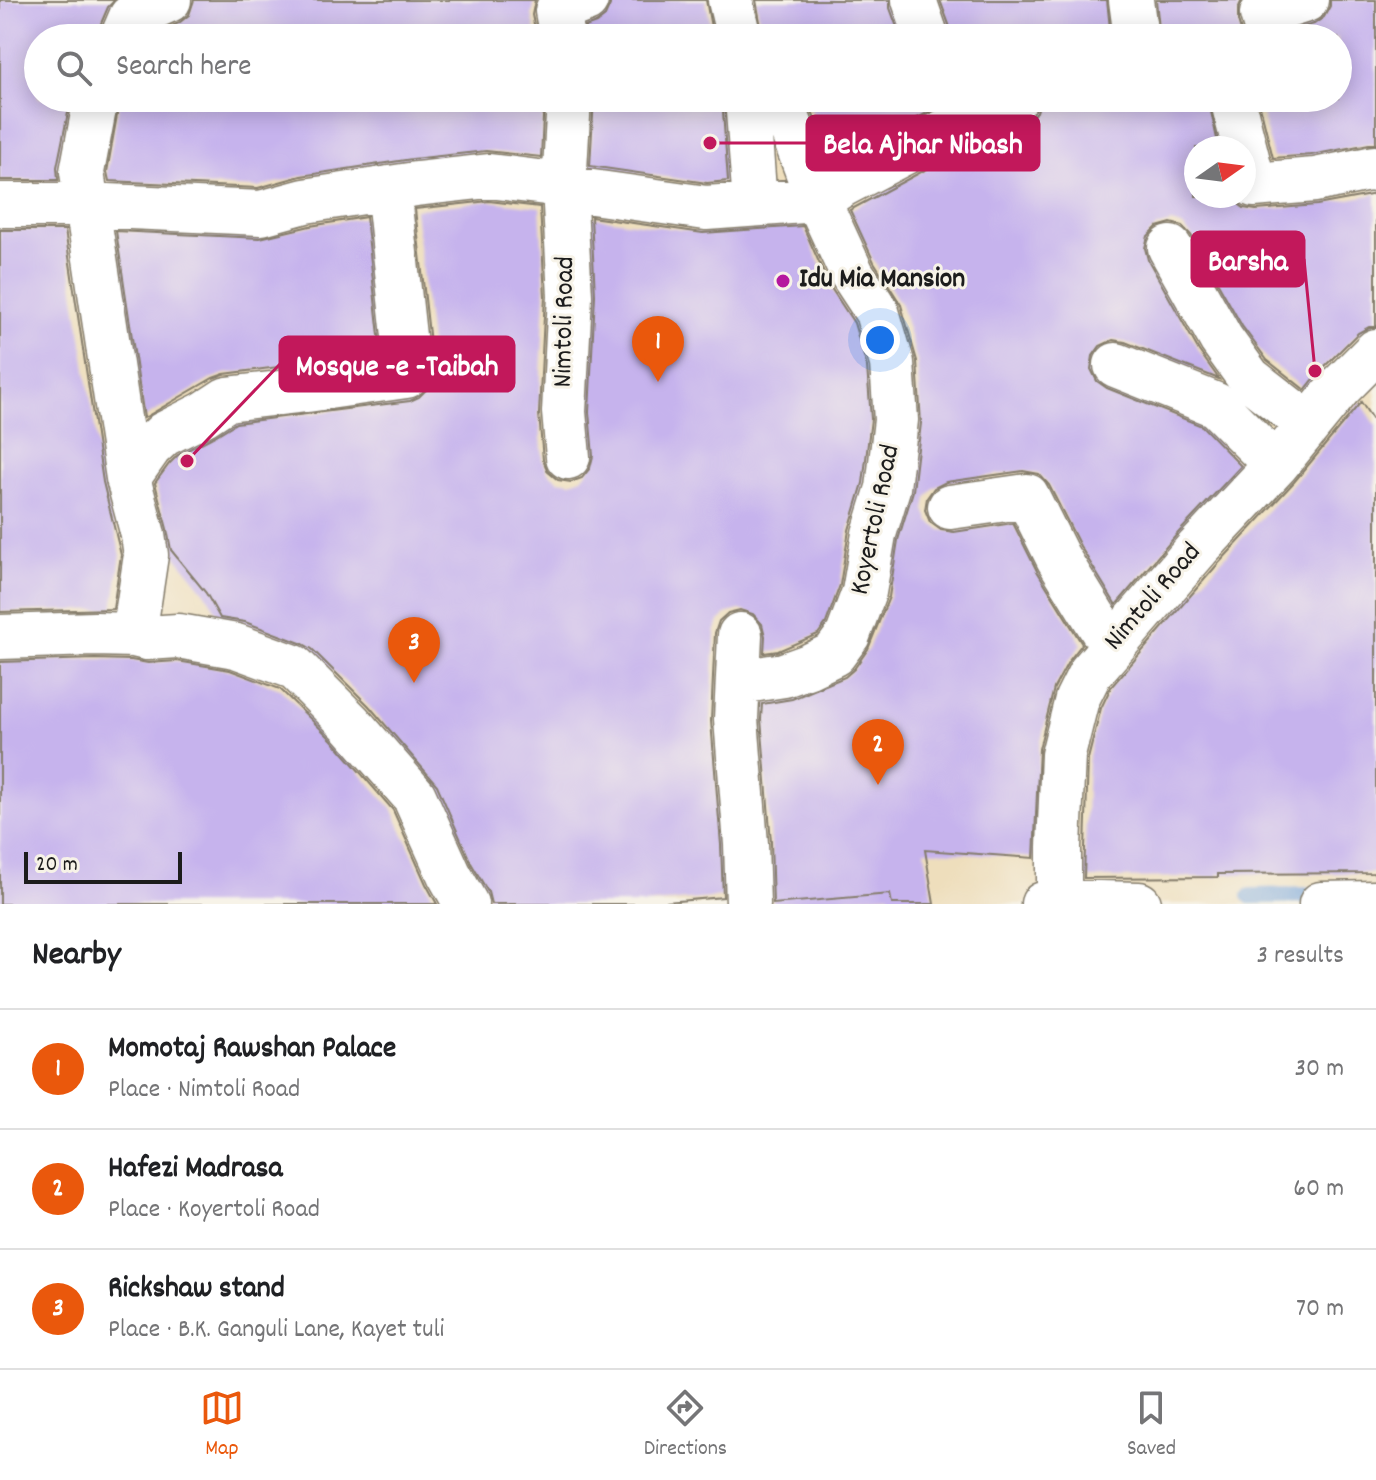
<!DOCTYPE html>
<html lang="en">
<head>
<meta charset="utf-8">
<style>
  body { margin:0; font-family:Dekko,sans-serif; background:#f2f2f2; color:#202124 }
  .compass { position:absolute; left:1184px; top:136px; width:72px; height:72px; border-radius:50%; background:#fff; box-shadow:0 4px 20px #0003; rotate:76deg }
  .scale { position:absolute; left:24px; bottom:20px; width:158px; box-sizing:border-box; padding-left:8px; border:4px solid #1c1c1c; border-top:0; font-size:22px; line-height:28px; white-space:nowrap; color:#1c1c1c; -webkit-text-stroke:6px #f7f3e8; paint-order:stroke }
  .you { position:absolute; left:880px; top:340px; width:28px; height:28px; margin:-20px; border:6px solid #fff; border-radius:50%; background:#1a73e8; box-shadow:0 0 0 12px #1a73e833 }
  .badge { display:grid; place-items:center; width:52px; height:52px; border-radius:50%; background:#ea580c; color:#fff; font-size:26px; font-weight:700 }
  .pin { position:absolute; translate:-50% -66px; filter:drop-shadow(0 2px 4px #0008) }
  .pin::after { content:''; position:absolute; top:42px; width:28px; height:24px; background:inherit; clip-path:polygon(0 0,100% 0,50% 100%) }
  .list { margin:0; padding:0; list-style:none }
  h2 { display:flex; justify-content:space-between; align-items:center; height:104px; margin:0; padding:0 32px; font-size:34px }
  h2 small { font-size:26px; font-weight:400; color:#757577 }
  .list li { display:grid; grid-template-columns:52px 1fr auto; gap:24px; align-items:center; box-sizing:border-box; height:120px; padding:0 32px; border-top:2px solid #e0e0e0 }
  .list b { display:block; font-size:30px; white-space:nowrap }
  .list p { margin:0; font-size:26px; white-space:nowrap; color:#757577 }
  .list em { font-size:26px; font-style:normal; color:#757577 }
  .icon { flex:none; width:44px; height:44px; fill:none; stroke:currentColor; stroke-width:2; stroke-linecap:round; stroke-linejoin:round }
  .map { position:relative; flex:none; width:1376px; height:904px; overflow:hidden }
  .search { position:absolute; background:#fff; box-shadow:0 4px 20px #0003; left:24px; right:24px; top:24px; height:88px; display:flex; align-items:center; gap:20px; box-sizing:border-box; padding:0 28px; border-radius:44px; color:#757577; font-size:30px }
  .sheet { height:464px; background:#fff }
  nav { display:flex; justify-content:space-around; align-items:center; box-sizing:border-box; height:112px; border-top:2px solid #e0e0e0; background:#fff; font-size:22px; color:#757577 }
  nav a { display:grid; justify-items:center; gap:4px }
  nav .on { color:#ea580c }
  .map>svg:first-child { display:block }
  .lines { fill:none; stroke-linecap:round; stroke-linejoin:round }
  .stream { stroke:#6e9fd8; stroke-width:16 }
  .building { fill:#c6b3ed }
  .street-casing { stroke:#857d6c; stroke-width:47 }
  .street { stroke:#fff; stroke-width:44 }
  .poi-dot { fill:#b5179e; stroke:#f7f3e8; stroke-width:3 }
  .labels { text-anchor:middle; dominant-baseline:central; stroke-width:6; stroke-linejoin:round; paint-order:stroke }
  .poi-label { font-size:28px; font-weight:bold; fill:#1c1c1c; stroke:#f7f3e8; text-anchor:start }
  .street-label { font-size:28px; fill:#1c1c1c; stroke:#f7f3e8 }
  .leader { fill:none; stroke:#c2185b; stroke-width:3 }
  .callout-dot { fill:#c2185b; stroke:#f7f3e8; stroke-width:3 }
  .callout { fill:#c2185b; stroke:#c2185b; stroke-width:3 }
  .callout-label { font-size:30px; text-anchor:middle; font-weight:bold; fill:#fff }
</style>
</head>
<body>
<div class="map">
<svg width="1376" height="904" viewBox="0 0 1376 904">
  <rect width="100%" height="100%" fill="#f7f3e8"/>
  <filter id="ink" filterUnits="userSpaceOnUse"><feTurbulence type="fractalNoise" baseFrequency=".0125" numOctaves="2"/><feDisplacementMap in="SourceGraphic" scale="16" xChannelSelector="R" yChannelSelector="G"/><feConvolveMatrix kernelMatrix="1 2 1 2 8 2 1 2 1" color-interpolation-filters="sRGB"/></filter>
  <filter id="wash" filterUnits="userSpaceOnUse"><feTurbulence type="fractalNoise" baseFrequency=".006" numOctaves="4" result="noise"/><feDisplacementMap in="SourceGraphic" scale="32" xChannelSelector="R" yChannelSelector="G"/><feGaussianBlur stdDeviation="1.8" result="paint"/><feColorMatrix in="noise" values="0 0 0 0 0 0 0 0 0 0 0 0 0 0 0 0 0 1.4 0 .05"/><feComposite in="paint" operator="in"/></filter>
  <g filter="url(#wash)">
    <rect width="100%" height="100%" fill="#eedebc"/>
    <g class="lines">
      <path class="stream" d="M1250 896 1320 895"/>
    </g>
    <g id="blocks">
      <path class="building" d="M0 0H115L108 7 99 28 98 38H38V98H71L57 167 58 180H0Z
        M194 0H535L532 15 537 38H149L150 36 179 23 189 15Z
        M610 0H706L713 38H586L585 27 596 23 605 16 610 5Z
        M756 0H890V8L901 38H763Z
        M940 0H1107L1111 38H951V30Z
        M1156 0H1242L1238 9V21L1243 38H1160Z
        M1330 0H1376V144H1369L1311 155 1273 158 1258 98H1338V38H1293V30L1314 24 1324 17 1330 6Z
        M120 98H544L541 157 486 151 412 159 301 176 258 188 109 181 107 172Z
        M722 98 728 181 707 183 590 166 594 98Z
        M807 98H956L831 163Z
        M1041 98H1208L1219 148H1196V196H1232L1236 202 1244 208 1256 210 1317 205 1376 194V327H1369L1358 333 1321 370 1305 390 1267 360 1242 326 1191 235 1182 226 1171 223 1157 227 1148 236 1145 248 1148 260 1199 351 1219 379 1125 342 1113 340 1100 346 1093 356 1091 369 1097 381 1107 388 1202 426 1241 466 1179 532 1116 605 1080 546 1049 485 1039 474 1023 471 946 482 934 488 927 498 925 510 930 522 941 530 954 532 1013 523 1037 571 1082 644 1068 662 1054 688 1039 749 1034 858 925 850 934 904H892L890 894 773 904 771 842 761 719 762 704 792 699 845 677 854 669 868 649 889 597 898 540 913 491 921 423 917 361 901 305 874 262 850 210 968 147 1026 121 1037 112Z
        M489 201 540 207 545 296 539 414 543 460 548 472 558 480 571 482 582 478 590 468 593 456 589 412 595 295 591 217 703 233 803 226 829 285 854 323 867 367 871 419 863 483 849 530 840 585 826 623 818 634 778 651 764 653 765 636 762 624 753 614 740 610 728 613 719 621 715 633 711 721 721 845 723 897 643 904H491L488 892 471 863 437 785 369 706 312 649 303 644 245 622 220 618 206 593 171 550 167 529 155 483 169 464 178 455 215 436 236 423 410 401 419 397 426 390 433 370 415 209Z
        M366 217 381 354 224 374 213 378 144 418 116 231 260 238 310 226Z
        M0 230H65L103 482 121 555 113 609 0 612Z
        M1361 402 1376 425V873L1218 874V877L1084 878 1088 759 1101 708 1111 687 1217 565 1294 482Z
        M95 659 131 660 148 663 177 661 230 670 280 689 332 740 393 810 426 884 437 904H0V662Z"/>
    </g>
  </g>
  <g filter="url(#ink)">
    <use href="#blocks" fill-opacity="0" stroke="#857d6c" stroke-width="2"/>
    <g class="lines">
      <defs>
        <path id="street" d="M730 0 739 38
          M914 0 927 38
          M1131 0 1136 38
          M122 38 131 17 169 0
          M562 38 557 11 586 0
          M1269 38 1262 14 1306 0
          M96 98 82 172 128 478 143 535 146 555 134 635
          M747 98 755 204
          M1232 98 1254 185 1315 180 1374 168 1376 170
          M0 205H86L261 213 305 201 416 184 489 176 546 183 564 188 706 208 818 200 842 185 957 125 1016 98
          M1170 248 1221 339 1249 378 1308 424
          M1116 365 1216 405 1276 465
          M568 457 564 412 570 296 564 188 569 98
          M128 478 150 447 164 434 204 414 227 399 307 390 406 376 408 373 388 188
          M950 507 1027 496 1058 558 1112 646
          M740 635 736 719 746 844 748 904
          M0 637 95 634 134 635 147 638 178 636 236 646 294 667 350 723 414 796 449 874 466 904
          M739 682 784 675 809 666 834 654 848 635 864 592 874 534 888 488 896 420 892 363 877 312 852 274 818 200 784 108 749 118
          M1059 902V847L1063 755 1077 699 1090 673 1198 548 1276 465 1339 388 1376 351
          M1043 904 1059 902 1139 904
          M1321 904 1376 903"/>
      </defs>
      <use href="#street" class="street-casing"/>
      <use href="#street" class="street"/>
    </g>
  </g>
  <circle class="poi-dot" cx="783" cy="281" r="8"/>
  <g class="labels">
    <g class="poi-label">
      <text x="799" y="281">Idu Mia Mansion</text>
    </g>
    <g class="street-label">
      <text transform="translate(566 322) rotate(-89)">Nimtoli Road</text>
      <text transform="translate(877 520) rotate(-78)">Koyertoli Road</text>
      <text transform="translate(1154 598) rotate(-49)">Nimtoli Road</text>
    </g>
  </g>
  <path class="leader" d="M710 143L807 143M1315 371L1304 259M187 461L280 364"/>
  <g class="callout-dot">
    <circle cx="710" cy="143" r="8"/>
    <circle cx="1315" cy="371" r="8"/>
    <circle cx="187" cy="461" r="8"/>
  </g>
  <g class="callout">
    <rect x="807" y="116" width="232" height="54" rx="8"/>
    <rect x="1192" y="232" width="112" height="54" rx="8"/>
    <rect x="280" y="337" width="234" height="54" rx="8"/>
  </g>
  <g class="callout-label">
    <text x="923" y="153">Bela Ajhar Nibash</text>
    <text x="1248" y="270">Barsha</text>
    <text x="397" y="375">Mosque -e -Taibah</text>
  </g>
</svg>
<svg class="compass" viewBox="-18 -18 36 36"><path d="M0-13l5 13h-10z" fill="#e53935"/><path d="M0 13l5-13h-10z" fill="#757577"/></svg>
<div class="scale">20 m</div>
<div class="you"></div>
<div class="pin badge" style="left:658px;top:382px">1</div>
<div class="pin badge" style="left:878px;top:785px">2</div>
<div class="pin badge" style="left:414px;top:683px">3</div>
<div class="search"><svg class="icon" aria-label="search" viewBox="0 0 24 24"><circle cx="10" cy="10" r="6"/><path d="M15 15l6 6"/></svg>Search here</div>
</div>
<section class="sheet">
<h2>Nearby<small>3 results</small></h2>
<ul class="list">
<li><span class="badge">1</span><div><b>Momotaj Rawshan Palace</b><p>Place · Nimtoli Road</p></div><em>30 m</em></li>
<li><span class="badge">2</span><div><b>Hafezi Madrasa</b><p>Place · Koyertoli Road</p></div><em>60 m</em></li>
<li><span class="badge">3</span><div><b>Rickshaw stand</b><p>Place · B.K. Ganguli Lane, Kayet tuli</p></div><em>70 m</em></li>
</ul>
</section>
<nav>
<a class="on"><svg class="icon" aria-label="map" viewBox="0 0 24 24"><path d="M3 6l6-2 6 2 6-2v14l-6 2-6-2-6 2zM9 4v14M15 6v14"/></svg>Map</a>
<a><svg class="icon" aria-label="directions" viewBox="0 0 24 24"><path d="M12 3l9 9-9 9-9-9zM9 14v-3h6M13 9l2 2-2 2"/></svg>Directions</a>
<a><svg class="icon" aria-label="saved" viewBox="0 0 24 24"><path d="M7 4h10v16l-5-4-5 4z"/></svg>Saved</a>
</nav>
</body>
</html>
